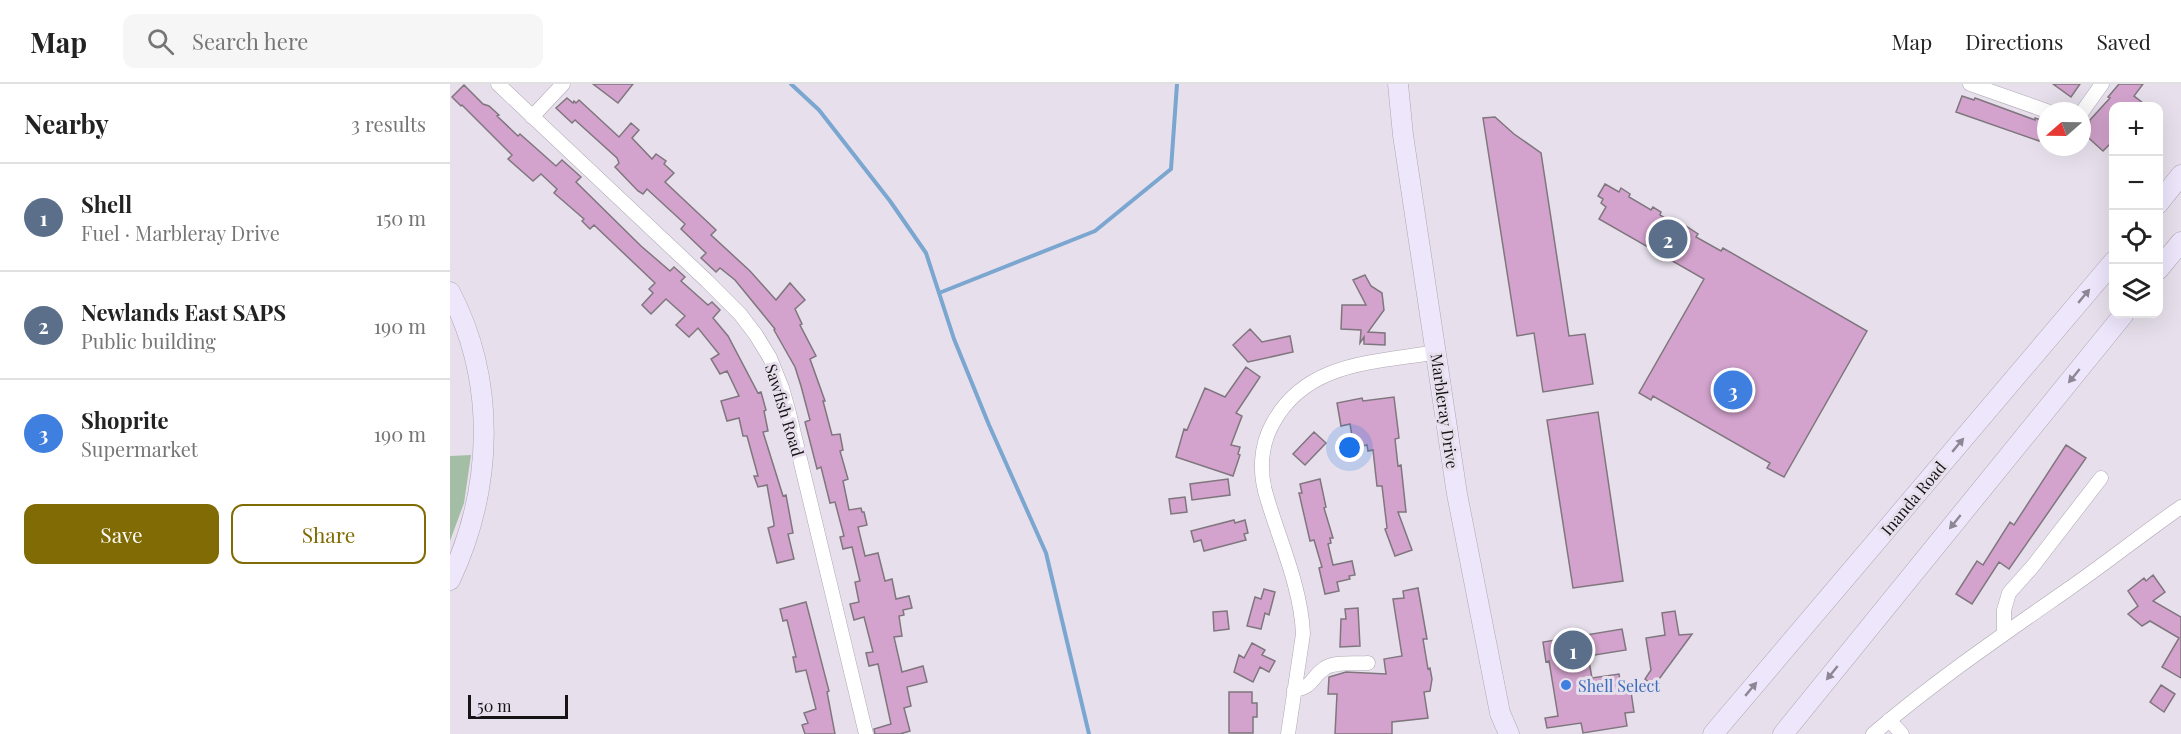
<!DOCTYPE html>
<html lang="en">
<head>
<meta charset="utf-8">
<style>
  body { margin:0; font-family:"Playfair Display",serif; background:#f6f6f6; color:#222 }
  .controls { position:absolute; right:18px; top:18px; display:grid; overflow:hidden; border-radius:12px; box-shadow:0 6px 24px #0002 }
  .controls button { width:54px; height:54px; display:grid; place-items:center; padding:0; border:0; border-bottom:2px solid #e0e0e0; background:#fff; color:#222; font:30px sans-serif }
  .compass { position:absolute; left:1587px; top:18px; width:54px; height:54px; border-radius:50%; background:#fff; box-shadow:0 6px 24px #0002; rotate:250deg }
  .scale { position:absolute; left:18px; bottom:15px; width:100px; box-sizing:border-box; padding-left:6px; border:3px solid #151316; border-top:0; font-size:16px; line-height:21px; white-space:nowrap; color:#151316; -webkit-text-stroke:4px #e7e0ec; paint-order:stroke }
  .you { position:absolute; left:900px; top:364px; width:21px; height:21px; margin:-15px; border:4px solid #fff; border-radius:50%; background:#1a73e8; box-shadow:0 0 0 9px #1a73e833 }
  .badge { display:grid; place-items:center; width:39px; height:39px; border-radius:50%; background:#806b04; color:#fff; font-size:20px; font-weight:700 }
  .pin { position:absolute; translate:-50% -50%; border:3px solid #fff; box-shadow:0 2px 6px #0006 }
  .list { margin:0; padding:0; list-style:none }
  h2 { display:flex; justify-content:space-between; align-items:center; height:78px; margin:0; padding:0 24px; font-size:26px }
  h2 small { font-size:20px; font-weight:400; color:#767676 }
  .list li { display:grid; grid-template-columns:39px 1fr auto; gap:18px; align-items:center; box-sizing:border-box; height:108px; padding:0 24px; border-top:2px solid #e0e0e0 }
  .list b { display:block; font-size:22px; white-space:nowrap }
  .list p { margin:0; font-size:20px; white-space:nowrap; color:#767676 }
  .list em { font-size:20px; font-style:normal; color:#767676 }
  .actions { display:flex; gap:12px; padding:18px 24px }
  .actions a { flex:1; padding:14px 0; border:2px solid #806b04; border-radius:12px; text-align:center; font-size:21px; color:#806b04 }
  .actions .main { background:#806b04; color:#fff }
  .icon { flex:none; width:33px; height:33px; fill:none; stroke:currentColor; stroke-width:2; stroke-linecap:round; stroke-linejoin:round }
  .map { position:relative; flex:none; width:1731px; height:650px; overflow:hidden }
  header { display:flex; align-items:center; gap:36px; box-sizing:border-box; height:84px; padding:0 30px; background:#fff; border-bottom:2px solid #e0e0e0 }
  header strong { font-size:28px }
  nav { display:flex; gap:33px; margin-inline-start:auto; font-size:21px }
  .search { width:420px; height:54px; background:#f6f6f6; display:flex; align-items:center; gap:15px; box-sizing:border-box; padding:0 21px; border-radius:12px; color:#767676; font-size:22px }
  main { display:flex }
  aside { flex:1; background:#fff }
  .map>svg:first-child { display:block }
  .green { fill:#a3bea4 }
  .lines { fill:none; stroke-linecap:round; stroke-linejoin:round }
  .stream { stroke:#7aa6d0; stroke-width:4 }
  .building { fill:#d3a3cd; stroke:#7f767e; stroke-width:1.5 }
  .street-casing { stroke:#ada6b1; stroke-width:15 }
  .secondary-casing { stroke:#ada6b1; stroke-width:21 }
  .street { stroke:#fff; stroke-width:14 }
  .secondary { stroke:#eee6fb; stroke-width:20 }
  .oneway { fill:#8c8794 }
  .shop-dot { fill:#3f7fe0; stroke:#e7e0ec; stroke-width:2 }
  .labels { text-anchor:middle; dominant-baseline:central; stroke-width:6; stroke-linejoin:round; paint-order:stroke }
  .street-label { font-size:16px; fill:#151316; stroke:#e7e0ec }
  .shop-label { font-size:16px; fill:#366cbe; stroke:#e7e0ec; text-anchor:start }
</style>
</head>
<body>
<header>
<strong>Map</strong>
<div class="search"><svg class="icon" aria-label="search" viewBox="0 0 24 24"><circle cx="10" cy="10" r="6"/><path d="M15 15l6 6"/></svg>Search here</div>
<nav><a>Map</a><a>Directions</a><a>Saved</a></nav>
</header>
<main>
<aside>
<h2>Nearby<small>3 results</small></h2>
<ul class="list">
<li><span class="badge" style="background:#5c6f8a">1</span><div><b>Shell</b><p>Fuel · Marbleray Drive</p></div><em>150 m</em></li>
<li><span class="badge" style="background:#5c6f8a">2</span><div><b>Newlands East SAPS</b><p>Public building</p></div><em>190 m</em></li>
<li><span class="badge" style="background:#3f7fe0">3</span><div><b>Shoprite</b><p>Supermarket</p></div><em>190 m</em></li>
</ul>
<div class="actions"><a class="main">Save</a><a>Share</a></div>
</aside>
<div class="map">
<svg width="1731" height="650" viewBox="0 0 1731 650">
  <rect width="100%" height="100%" fill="#e7e0ec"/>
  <path class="green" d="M21 371 14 419 0 457V372Z"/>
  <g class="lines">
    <path class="stream" d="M341 0 369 26 440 117 476 169 504 255 539 341 596 469 639 650
      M489 209 645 147 721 85 727 0"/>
  </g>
  <path class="building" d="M143 0H183L168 19Z
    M1603 0H1630L1621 13Z
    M1669 0H1693L1684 12 1697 22H1664V56L1653 67 1632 48 1640 38 1639 37 1660 14 1658 13Z
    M14 1 33 20 39 22 49 31 47 32 68 52 70 50 106 82 112 76 131 93 126 98 191 162 220 187 224 183 235 193 231 197 258 221 262 218 270 226 263 234 278 252 308 309 311 308 316 326 314 327 318 347 313 348 333 412 336 411 343 449 338 450 344 475 327 479 318 444 324 442V440L317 401 308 403 304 392H308L297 352H293L289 334 277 337 271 317 289 312 277 287 270 290 261 275 269 270 248 244 239 253 226 241 235 232 216 215 201 230 192 221 203 209 199 205 205 199 144 141 140 145 132 137 134 135 104 109 107 105 91 90 83 97 58 75 62 71 12 21 11 22 2 13Z
    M1512 12 1524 16 1525 14 1585 36V34L1595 37 1589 57 1506 28Z
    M117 14 123 19 124 17 126 19 129 16 169 53 181 39 189 46 182 54 202 75 206 70 216 77 214 80 224 89 215 98 266 146 261 151 300 187 326 216 340 199 355 216 345 225 352 240 350 241 366 272 360 275 375 317H373L382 351 390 350 393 366 390 367 398 395 393 397 399 426 411 424 412 428H414L417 441 408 443 415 472 428 469 435 497 442 495 446 515 459 512 462 524 453 526 454 531 449 532 452 552 444 553 452 588 473 582 477 598 457 603 461 622 454 624 460 647 450 650H425L424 645 441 640 428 580 419 582 416 569 423 568 414 533 404 536 400 520 409 518 405 498 410 497 402 463 393 465 390 453 394 452 385 418 380 419 371 383 367 385 355 338 360 336 351 302 345 283 324 246 325 245 285 196 270 184 266 188 251 174 256 169 231 145 235 140 197 105 193 110 188 107 165 83 169 79 167 74 125 36 122 39 106 24Z
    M1045 33 1064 50 1091 69 1119 252 1135 250 1143 300 1093 308 1084 249 1067 252 1033 34Z
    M1155 100 1169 108 1171 104 1180 110 1179 113 1201 126 1203 123 1211 128 1210 131 1234 146 1236 142 1248 150 1246 153 1271 167 1273 164 1417 247 1334 393 1317 384 1320 379 1203 312 1201 316 1189 309 1254 195 1149 135 1156 123 1151 119 1153 115 1148 112Z
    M915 191 921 202 932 209 934 226 918 248 935 249V261L914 260V253L910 259 911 246 891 245 892 221H916L903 196Z
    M800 245 812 258 840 252 843 268 798 278 783 261Z
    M796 283 810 293 786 329 792 332 781 361 790 363 788 370 790 371 783 392 726 373 734 345 737 346 755 304 775 313Z
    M944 313 949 354 945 355 948 382 951 381 956 428H948L962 466 945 472 935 445 937 444 932 402H927L923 366 918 367 917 361 908 363 906 352H902L900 340 891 342 887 319 912 314 913 317Z
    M1148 328 1173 497 1123 504 1097 336Z
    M864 348 876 359 855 381 843 370Z
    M1616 361 1636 374 1559 485 1549 478 1522 520 1506 510 1527 477 1533 481 1560 438 1564 441Z
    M778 395 780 411 742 416 740 400Z
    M870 395 876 423 874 424 883 454H880L881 459 878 460 883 481 902 477 905 491 899 492 900 495 887 498 889 507 875 510 869 484 872 483 864 456 860 457 849 409H852L850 400Z
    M735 413 737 428 721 430 719 415Z
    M784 436 785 439 795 436 798 449 794 450 796 456 754 467 751 456 744 458 741 447Z
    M1703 491 1715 508 1703 517 1731 533V594L1712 583 1729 554 1700 537 1692 542 1678 530 1688 522 1678 507 1694 494 1696 497Z
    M968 504 977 555H973L978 585 980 584 982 595 980 607 974 608 978 634 942 638V650H885L887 610H878L879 593 896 588 936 590 934 575 952 572 943 515 954 514 953 507Z
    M814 505 825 508 819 531 815 529 811 545 797 542 805 513 811 515Z
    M356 518 379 607 377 608 385 650H355L352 641 358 639 354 629 366 625 356 586 346 588 343 573H346L337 536 333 537 330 525Z
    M908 524 910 562 890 563 891 535H896L895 525Z
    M777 527 779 545 764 547 763 528Z
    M1225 527 1229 551 1242 550 1204 602 1195 595 1201 586 1196 554 1215 551 1212 529Z
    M1172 545 1176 566 1138 572 1142 594 1169 590 1171 602 1180 601 1184 628 1175 629 1177 642 1133 649 1131 639 1097 644 1095 634 1108 632 1099 577 1096 578 1093 558Z
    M802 559 815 566 812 571 825 577 819 588 810 583 803 598 784 588 789 571 794 574Z
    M1711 601 1725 610 1714 628 1700 618Z
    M779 608H802V619H807V633H803V649H779Z"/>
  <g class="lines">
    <defs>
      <path id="street" d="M48 0 257 197 290 230 306 251 320 274 332 304 339 329 416 650
        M1520 0 1597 27
        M1632 28 1652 0
        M82 33 113 0
        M1554 548V526L1559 509 1583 482 1651 394
        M844 606C864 603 861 593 875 584 885 577 906 580 918 579
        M1439 636 1452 650
        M838 650 853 550C851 503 830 458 817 414 809 389 810 362 823 339 857 277 925 279 987 268
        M1423 650C1485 597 1551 552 1617 506 1656 479 1692 450 1731 423"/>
      <path id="secondary" d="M948 0 953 51 1007 410 1050 629 1059 650
        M1708 120 1731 91
        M1708 186 1731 158
        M0 208C47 298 43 405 0 496
        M1263 650 1664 177
        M1333 650 1674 230"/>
    </defs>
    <use href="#street" class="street-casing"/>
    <use href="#secondary" class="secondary-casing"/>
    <use href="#street" class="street"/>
    <use href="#secondary" class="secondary"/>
  </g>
  <defs><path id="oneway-solid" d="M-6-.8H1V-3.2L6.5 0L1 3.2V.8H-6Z" transform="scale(1.5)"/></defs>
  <g class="oneway">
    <use href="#oneway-solid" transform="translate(1634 212) rotate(-50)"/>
    <use href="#oneway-solid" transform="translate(1624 292) rotate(129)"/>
    <use href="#oneway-solid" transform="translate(1508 361) rotate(-50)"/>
    <use href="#oneway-solid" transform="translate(1505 438) rotate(129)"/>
    <use href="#oneway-solid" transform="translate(1382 589) rotate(129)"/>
    <use href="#oneway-solid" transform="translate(1301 605) rotate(-50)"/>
  </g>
  <circle class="shop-dot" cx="1116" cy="601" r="6"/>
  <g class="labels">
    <g class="street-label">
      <text transform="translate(335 326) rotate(73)">Sawfish Road</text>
      <text transform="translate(995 327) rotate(82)">Marbleray Drive</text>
      <text transform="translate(1463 414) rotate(-50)">Inanda Road</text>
    </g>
    <g class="shop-label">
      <text x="1128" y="601">Shell Select</text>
    </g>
  </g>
</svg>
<div class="controls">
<button>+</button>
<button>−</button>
<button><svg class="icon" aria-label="locate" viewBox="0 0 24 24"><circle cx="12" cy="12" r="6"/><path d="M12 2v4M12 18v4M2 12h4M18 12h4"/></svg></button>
<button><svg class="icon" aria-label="layers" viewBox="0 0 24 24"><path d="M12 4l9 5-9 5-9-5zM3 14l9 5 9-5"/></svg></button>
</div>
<svg class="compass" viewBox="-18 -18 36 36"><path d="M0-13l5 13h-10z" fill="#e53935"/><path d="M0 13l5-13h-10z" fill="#767676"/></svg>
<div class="scale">50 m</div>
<div class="you"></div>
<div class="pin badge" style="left:1123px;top:566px;background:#5c6f8a">1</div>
<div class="pin badge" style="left:1218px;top:155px;background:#5c6f8a">2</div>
<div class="pin badge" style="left:1283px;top:306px;background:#3f7fe0">3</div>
</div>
</main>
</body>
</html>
